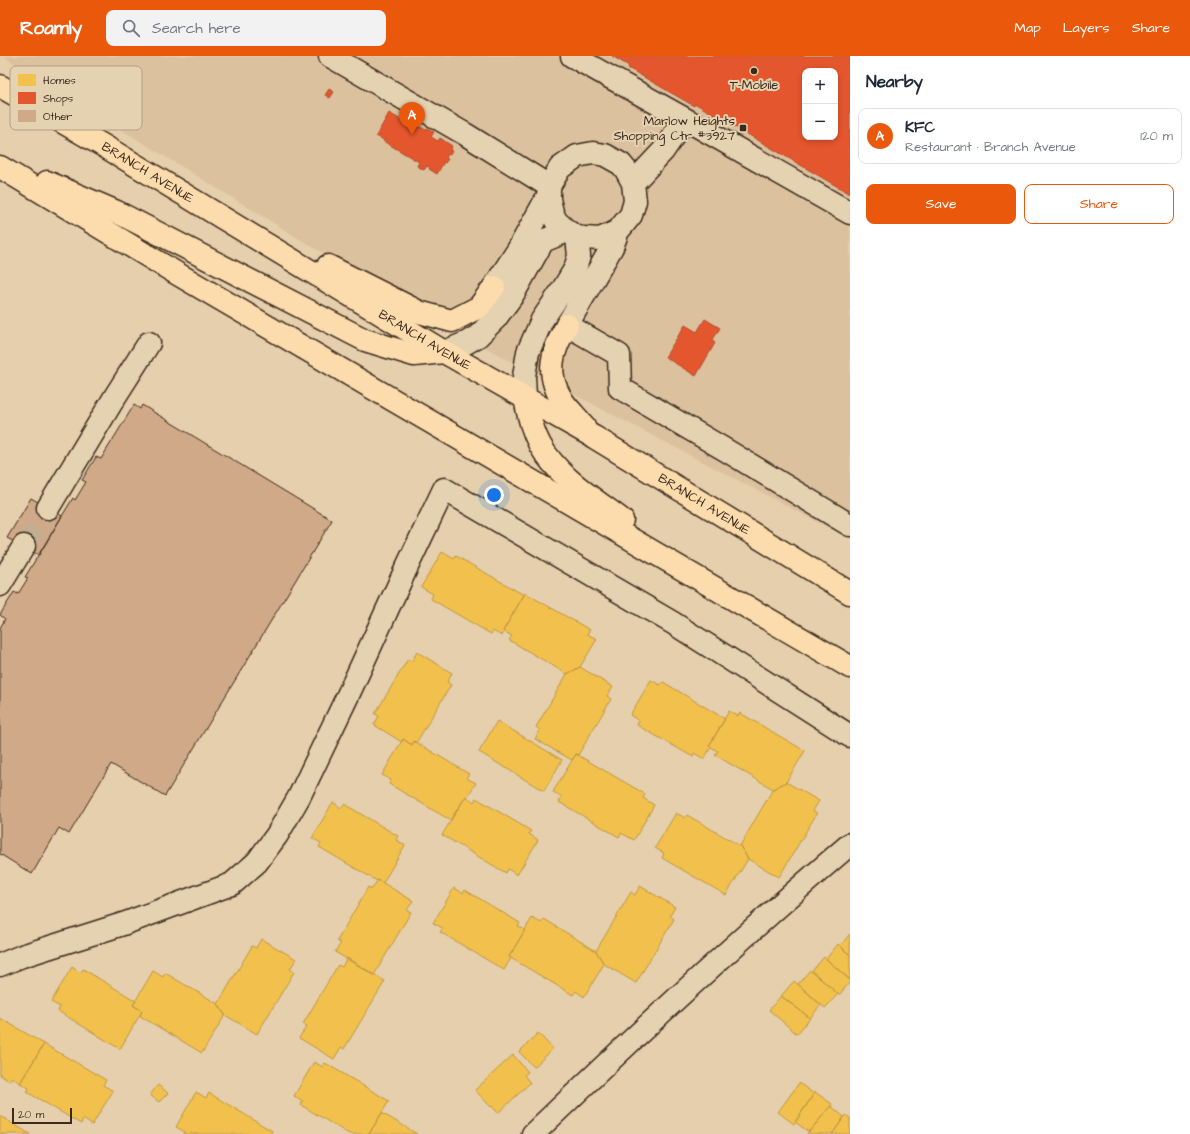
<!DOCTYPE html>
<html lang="en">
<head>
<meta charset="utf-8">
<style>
  body { margin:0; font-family:"Architects Daughter",sans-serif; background:#f2f2f3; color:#1f2937 }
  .controls { position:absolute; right:12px; top:12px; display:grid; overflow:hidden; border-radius:8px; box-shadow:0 2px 6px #0003 }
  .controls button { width:36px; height:36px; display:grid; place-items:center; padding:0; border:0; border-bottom:1px solid #e0e1e3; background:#fff; color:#1f2937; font:20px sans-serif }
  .scale { position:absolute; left:12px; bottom:10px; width:60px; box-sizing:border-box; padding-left:4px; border:2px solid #3b2a1e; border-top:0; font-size:11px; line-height:14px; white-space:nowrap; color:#3b2a1e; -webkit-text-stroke:3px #e5d2b0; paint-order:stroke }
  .you { position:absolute; left:494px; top:439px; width:14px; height:14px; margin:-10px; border:3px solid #fff; border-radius:50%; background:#1a73e8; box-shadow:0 0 0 6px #1a73e833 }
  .badge { display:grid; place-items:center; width:26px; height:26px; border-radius:50%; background:#ea580c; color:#fff; font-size:13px; font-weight:700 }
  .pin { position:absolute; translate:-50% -33px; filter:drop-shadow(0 1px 2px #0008) }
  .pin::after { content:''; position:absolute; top:21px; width:14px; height:12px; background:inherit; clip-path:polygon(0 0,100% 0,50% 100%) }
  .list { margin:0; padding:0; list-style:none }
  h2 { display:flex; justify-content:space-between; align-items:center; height:52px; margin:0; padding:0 16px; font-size:17px }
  h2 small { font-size:13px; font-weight:400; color:#747a83 }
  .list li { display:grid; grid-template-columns:26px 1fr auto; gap:12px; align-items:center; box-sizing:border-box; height:56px; margin:0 8px 8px; padding:0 8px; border:1px solid #e0e1e3; border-radius:8px }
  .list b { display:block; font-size:15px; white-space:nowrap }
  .list p { margin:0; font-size:13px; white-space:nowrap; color:#747a83 }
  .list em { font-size:13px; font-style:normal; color:#747a83 }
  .actions { display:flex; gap:8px; padding:12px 16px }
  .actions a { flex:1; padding:9px 0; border:1px solid #ea580c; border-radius:8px; text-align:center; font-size:14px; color:#ea580c }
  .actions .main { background:#ea580c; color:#fff }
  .icon { flex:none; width:22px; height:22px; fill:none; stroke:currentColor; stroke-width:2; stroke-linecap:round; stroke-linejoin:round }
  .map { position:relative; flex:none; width:850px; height:1078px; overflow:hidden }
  header { display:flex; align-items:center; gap:24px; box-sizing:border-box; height:56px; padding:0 20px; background:#ea580c; color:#fff }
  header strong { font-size:19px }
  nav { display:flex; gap:22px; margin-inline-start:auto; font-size:14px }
  .search { width:280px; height:36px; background:#f2f2f3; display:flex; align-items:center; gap:10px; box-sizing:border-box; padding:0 14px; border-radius:8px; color:#747a83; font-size:15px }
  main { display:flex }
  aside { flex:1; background:#fff }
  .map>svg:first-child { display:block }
  .built { fill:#dcc19e; fill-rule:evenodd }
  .homes { fill:#f2c14e; stroke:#bb9440 }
  .shops { fill:#e4572e; stroke:#b14a29; fill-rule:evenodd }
  .building { fill:#d0a988; stroke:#3b2a1e }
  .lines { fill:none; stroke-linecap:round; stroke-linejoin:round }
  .minor-tunnel { stroke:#c4ae90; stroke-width:22; stroke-dasharray:22 11; stroke-linecap:butt }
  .minor-casing { stroke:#3b2a1e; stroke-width:25 }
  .highway-casing { stroke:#3b2a1e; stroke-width:25 }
  .minor { stroke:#e5d2b0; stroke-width:22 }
  .highway { stroke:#fcdcac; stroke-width:22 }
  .poi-dot { fill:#3b2a1e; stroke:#e5d2b0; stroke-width:1.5 }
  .labels { text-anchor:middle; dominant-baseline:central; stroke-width:4; stroke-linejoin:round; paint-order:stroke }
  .poi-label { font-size:13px; fill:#3b2a1e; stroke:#e5d2b0 }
  .street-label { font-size:13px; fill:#3b2a1e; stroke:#e5d2b0 }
  .key { fill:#e5d2b0; stroke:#b2a084; stroke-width:1 }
  .key-label { font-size:11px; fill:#3b2a1e }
</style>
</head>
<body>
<header>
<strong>Roamly</strong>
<div class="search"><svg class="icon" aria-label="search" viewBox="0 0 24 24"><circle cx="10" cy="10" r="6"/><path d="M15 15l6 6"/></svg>Search here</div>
<nav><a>Map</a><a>Layers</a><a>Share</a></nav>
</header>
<main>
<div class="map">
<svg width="850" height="1078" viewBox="0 0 850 1078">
  <rect width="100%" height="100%" fill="#e6cfac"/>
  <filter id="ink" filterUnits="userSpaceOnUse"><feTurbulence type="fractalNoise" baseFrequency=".025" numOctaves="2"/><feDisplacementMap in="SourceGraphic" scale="8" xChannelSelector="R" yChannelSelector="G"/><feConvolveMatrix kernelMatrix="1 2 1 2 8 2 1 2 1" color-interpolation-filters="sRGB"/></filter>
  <g filter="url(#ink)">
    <path class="built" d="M3 0H850V483L497 298 380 232 138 84ZM805 15H835V81H805Z"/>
    <path class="homes" d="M442 496 454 503 456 500 524 539 503 575 504 576 502 580 493 575 491 578 431 543 433 538 421 531Z
      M525 537 590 574 587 578 597 583 580 611 567 618 509 584 512 580 503 575Z
      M417 596 452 617 447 626 451 629 416 687 414 685 412 689 403 683 402 686 374 669 379 660 375 658 408 603 412 605Z
      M580 611 613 631 607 640 611 643 578 699 576 698 572 704 535 683 540 674 536 671 567 618Z
      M651 624 660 629 663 626 725 663 709 690 711 691 704 703 694 697 693 701 637 669 639 665 630 659Z
      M729 655 738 660 740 657 805 695 786 726 773 733 715 699 718 695 709 690Z
      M497 665 562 704 544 735 479 696Z
      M403 683 412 689 414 685 469 718 466 722 476 727 467 741 466 740 450 764 389 728 391 724 382 719Z
      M576 698 645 738 643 742 654 749 634 784 621 777 619 781 559 746 562 741 553 736Z
      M786 726 819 745 813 755 817 757 779 821 748 803 740 790 773 733Z
      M466 740 474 746 476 742 531 775 529 778 538 784 517 819 508 813 506 817 442 779Z
      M333 746 341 752 344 748 398 780 396 784 405 789 383 827 378 824 377 825 319 791 321 787 312 782Z
      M676 757 685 762 687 759 740 790 748 803 726 839 662 802 664 797 655 792Z
      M378 824 413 845 407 854 411 856 374 919 335 896 341 887 337 885 368 831 372 833Z
      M640 830 675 851 670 860 674 863 636 927 604 908 596 895 631 836 635 839Z
      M454 832 463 837 465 834 520 867 518 870 525 874 509 901 511 902 504 914 440 876 443 872 433 867Z
      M532 862 541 867 544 863 596 895 604 908 584 941 576 935 573 939 509 901Z
      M850 878V899L840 890Z
      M261 883 296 903 290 913 294 916 257 978 225 959 218 948 252 890 256 892Z
      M838 888 850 899V924L826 903Z
      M824 901 850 924V926L839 939 812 915Z
      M347 902 385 925 344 993 341 991 334 1003 299 982 307 970 303 968 338 909 342 911Z
      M72 911 81 917 83 913 136 945 133 949 142 955 120 993 58 955 60 951 51 946Z
      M810 914 838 938 825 952 798 928Z
      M153 915 163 921 165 917 218 948 225 959 202 997 140 960 142 955 133 949Z
      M794 925 821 949 810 962 781 940Z
      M781 940 810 962 797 978 769 954Z
      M0 962 44 988 20 1027 12 1021 9 1025 0 1019Z
      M538 977 553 993 534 1011 519 996Z
      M44 988 106 1024 103 1029 113 1035 92 1069 83 1063 81 1068 27 1036 29 1032 20 1027Z
      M513 999 528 1016 524 1019 530 1027 498 1057 492 1050 491 1051 475 1034Z
      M314 1006 323 1011 325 1007 389 1045 369 1078H349L301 1049 303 1045 294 1040Z
      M799 1027 814 1038 794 1068 778 1056Z
      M158 1029 168 1037 159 1046 150 1039Z
      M196 1036 206 1042 209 1037 272 1075 270 1078H184L185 1076 176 1071Z
      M815 1036 832 1048 809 1076 795 1066Z
      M831 1050 844 1061 832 1078H807Z
      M382 1057 417 1078H369Z
      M846 1059 850 1062V1078H832Z
      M0 1060 30 1078H0Z"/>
    <path class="shops" d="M612 0H850V138L696 48 694 50 628 12 629 10ZM805 15H835V81H805Z
      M329 33 334 36 330 42 325 39Z
      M389 57 417 73 418 70 426 74 427 72 434 76 431 81 438 85 440 82 452 90 450 94 452 95 450 99 448 98 446 102 448 103 445 107 444 106 437 118 429 113 430 112 427 110 424 114 417 110 419 106 383 85 384 84 376 80Z
      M705 263 720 272 712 285 715 287 696 320 665 301 685 269 697 276Z"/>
    <path class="building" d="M134 349 140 353 142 349 332 464 165 740 111 708 69 778 59 772 32 818 0 798V572L5 563 0 559 14 536 18 538 28 522 25 521 62 460 73 442 75 444 86 426 82 424 96 401 101 403Z
      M31 442 62 460 39 499 7 482Z"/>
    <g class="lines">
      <path class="minor-tunnel" d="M24 490 48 452"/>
      <defs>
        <path id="minor" d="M330 0 465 78 549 130
          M572 0 685 63 850 157
          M633 127 663 95 685 63
          M618 175 600 183 584 182 577 181 567 175 556 165 552 156 549 143V130L560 112 577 100 593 97 605 99 621 108 626 114 633 127 635 145 631 159 618 175 612 191 567 269 619 299 620 332 729 396 850 469
          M494 231 518 194 549 138
          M444 296 466 287 478 280 495 263 512 240 543 185 567 175
          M525 342 524 320 528 296 542 264 563 233 575 213 579 200 577 181
          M48 452 116 339 149 287
          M0 529 24 490
          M0 909 22 900 123 868 232 828 257 806 277 779 299 741 349 637 405 515 444 433 673 567 850 680
          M533 1078C636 979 741 881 850 788"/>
        <g id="highway">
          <path id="s1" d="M0 30 104 90 444 296 525 342 594 381 850 537"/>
          <path d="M0 111 176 217 850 611"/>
          <path d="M47 126 117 156 365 284 414 299 444 296"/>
          <path d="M328 210 419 256 452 265 479 251 494 231"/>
          <path d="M567 269C552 295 545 317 562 344 568 353 577 361 584 370"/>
          <path d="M525 342C528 359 532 374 540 389 558 421 593 442 622 464"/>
        </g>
      </defs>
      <use href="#minor" class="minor-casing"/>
      <use href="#highway" class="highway-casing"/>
      <use href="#minor" class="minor"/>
      <use href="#highway" class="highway"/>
    </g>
  </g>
  <g class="poi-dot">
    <circle cx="754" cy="15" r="4"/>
    <rect x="739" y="68" width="8" height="8" rx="2"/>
  </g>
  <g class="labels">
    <g class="poi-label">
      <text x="754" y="29">T-Mobile</text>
      <text x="735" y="65" text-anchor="end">Marlow Heights<tspan x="735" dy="15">Shopping Ctr #3927</tspan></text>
    </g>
    <g class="street-label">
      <text stroke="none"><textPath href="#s1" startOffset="171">BRANCH AVENUE</textPath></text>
      <text stroke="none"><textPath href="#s1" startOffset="495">BRANCH AVENUE</textPath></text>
      <text stroke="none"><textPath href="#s1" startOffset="819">BRANCH AVENUE</textPath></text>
    </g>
  </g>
  <rect x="10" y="10" width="132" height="64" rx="6" class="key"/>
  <rect x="18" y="18" width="18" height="12" fill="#f2c14e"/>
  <rect x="18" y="36" width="18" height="12" fill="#e4572e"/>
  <rect x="18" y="54" width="18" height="12" fill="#d0a988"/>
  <g class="key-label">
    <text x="43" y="28">Homes</text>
    <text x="43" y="46">Shops</text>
    <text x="43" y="64">Other</text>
  </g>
</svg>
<div class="controls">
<button>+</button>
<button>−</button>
</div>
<div class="scale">20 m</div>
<div class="you"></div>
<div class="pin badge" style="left:412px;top:79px">A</div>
</div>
<aside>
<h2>Nearby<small></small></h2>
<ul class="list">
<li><span class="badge">A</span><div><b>KFC</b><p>Restaurant · Branch Avenue</p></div><em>120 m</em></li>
</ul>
<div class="actions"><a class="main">Save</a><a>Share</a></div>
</aside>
</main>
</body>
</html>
